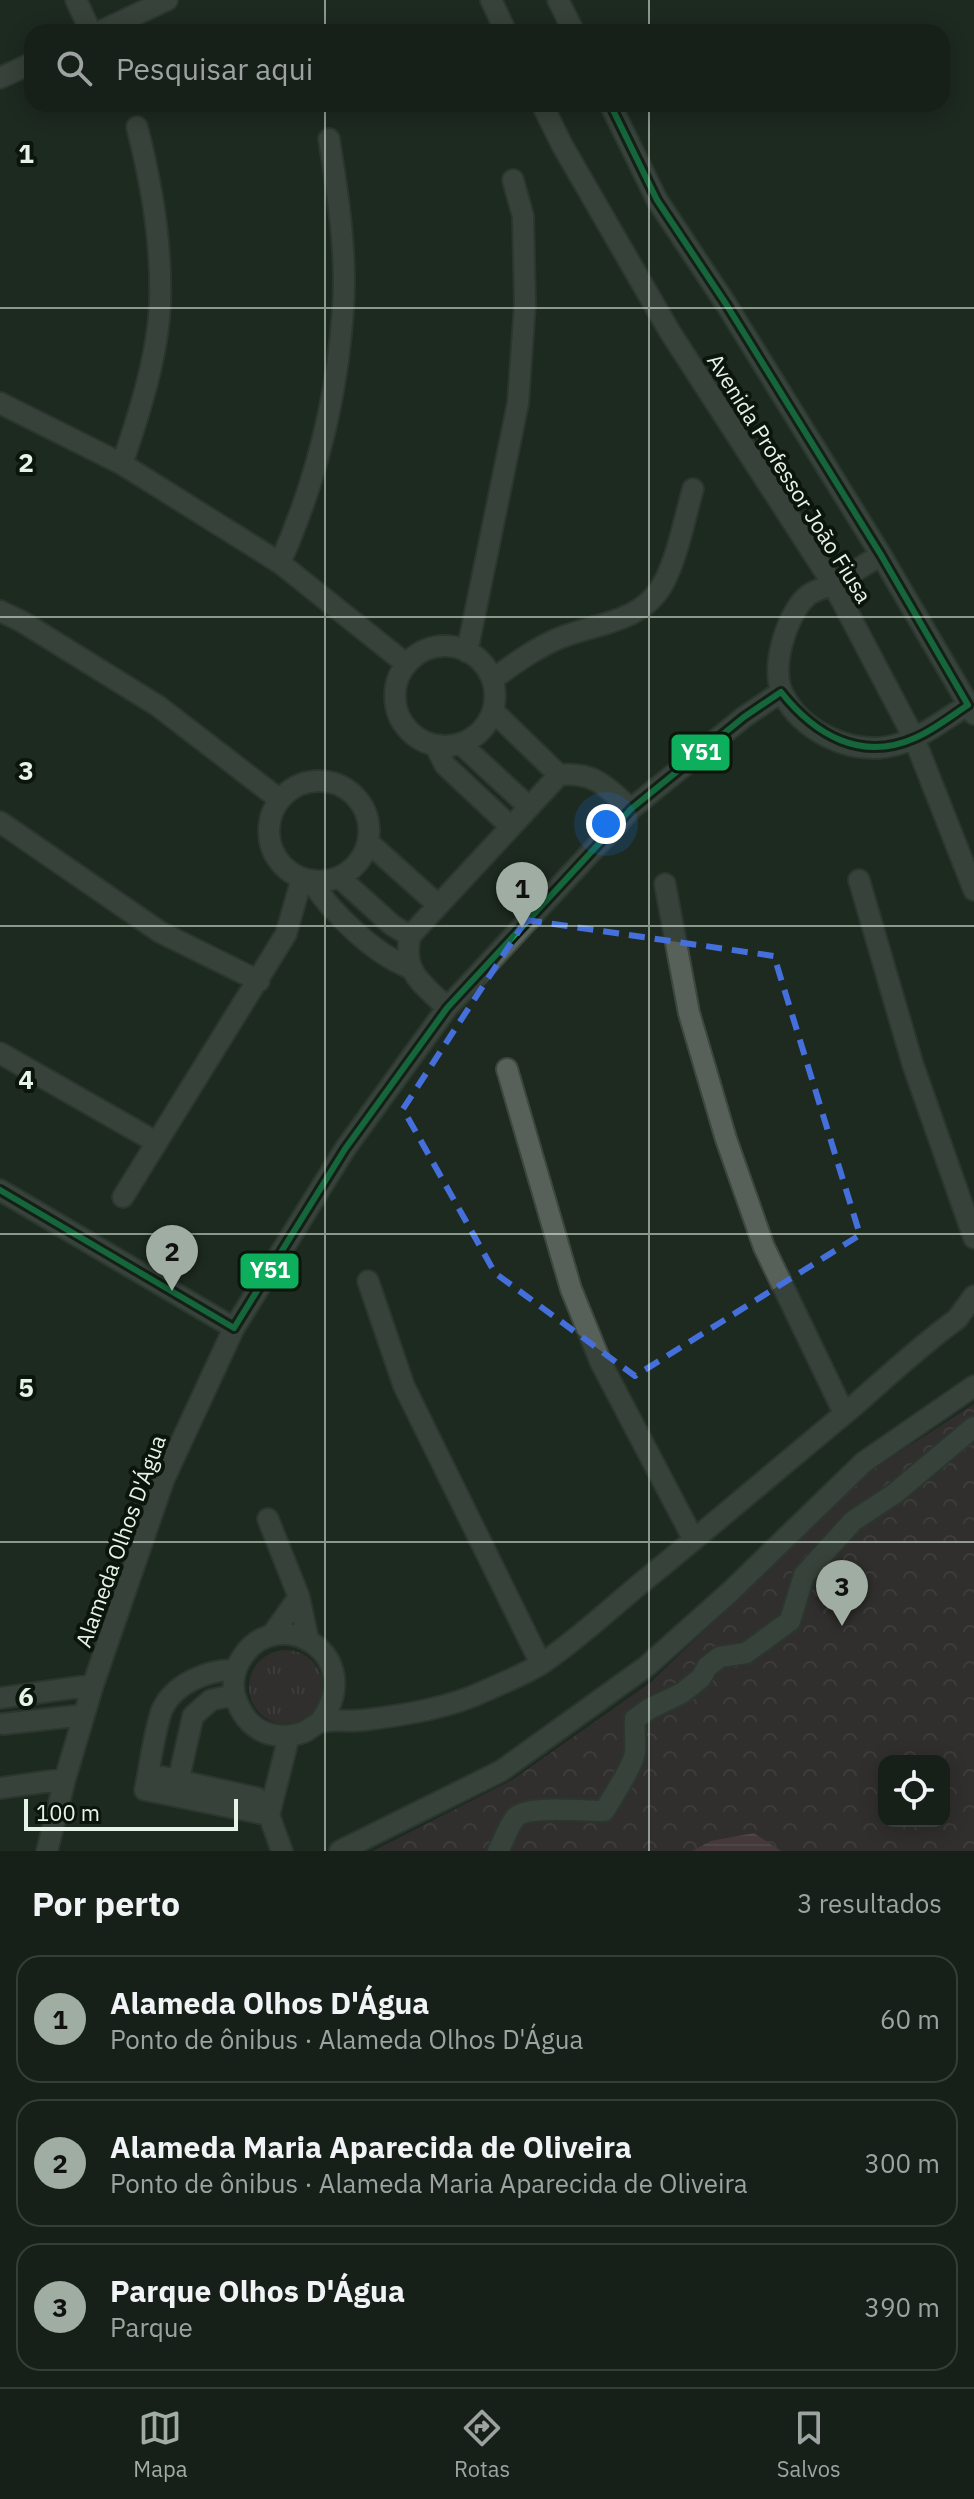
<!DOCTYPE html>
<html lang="pt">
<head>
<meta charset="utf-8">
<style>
  body { margin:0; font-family:"IBM Plex Sans",sans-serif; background:#232d25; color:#f1f3f6 }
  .controls { position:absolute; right:24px; bottom:24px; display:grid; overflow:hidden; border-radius:16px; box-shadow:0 4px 20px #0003 }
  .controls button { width:72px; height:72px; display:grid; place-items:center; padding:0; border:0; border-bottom:2px solid #353e37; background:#162018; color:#f1f3f6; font:40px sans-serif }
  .scale { position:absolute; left:24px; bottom:20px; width:214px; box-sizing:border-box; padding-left:8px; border:4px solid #e6f4e8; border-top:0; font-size:22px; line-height:28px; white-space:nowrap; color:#e6f4e8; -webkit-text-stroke:6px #0b150c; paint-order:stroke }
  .you { position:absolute; left:606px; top:824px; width:28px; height:28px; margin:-20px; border:6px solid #fff; border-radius:50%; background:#1a73e8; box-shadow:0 0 0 12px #1a73e833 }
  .badge { display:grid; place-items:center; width:52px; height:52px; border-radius:50%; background:#a0ada2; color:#111; font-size:26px; font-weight:700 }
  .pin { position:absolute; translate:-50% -66px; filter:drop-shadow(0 2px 4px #0008) }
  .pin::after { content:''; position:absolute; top:42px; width:28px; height:24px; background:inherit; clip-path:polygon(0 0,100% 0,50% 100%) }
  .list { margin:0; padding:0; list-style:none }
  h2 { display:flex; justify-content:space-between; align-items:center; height:104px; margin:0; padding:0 32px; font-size:34px }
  h2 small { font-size:26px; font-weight:400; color:#9ea3a2 }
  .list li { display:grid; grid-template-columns:52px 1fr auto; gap:24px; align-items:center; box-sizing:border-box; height:128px; margin:0 16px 16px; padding:0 16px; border:2px solid #353e37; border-radius:24px }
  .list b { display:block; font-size:30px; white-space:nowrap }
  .list p { margin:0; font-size:26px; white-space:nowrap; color:#9ea3a2 }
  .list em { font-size:26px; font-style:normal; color:#9ea3a2 }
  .icon { flex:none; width:44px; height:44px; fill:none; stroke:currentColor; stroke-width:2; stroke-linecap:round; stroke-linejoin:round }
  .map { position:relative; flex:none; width:974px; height:1851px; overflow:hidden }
  .search { position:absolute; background:#162018; box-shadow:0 4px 20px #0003; left:24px; right:24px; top:24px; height:88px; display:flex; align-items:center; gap:20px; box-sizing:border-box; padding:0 28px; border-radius:24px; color:#9ea3a2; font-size:30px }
  .sheet { height:536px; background:#162018 }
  nav { display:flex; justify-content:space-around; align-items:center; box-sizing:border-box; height:112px; border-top:2px solid #353e37; background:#162018; font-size:22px; color:#9ea3a2 }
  nav a { display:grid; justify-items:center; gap:4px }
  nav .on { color:#a0ada2 }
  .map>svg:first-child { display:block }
  .grass { fill:url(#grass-tufts) }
  .park { fill:url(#park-crowns); fill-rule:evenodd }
  .water { fill:url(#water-rules) }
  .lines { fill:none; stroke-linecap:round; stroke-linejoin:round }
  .minor-casing { stroke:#3c473e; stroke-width:24 }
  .minor { stroke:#576159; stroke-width:20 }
  .bus-1-casing { stroke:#0b150c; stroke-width:12 }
  .bus-1 { stroke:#0daf5c; stroke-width:6 }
  .marked { fill:none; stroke:#456fdb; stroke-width:6; stroke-dasharray:16 10; stroke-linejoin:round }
  .grid { fill:none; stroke:#e6f4e8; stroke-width:2; stroke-opacity:0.55 }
  .labels { text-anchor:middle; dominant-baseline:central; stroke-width:8; stroke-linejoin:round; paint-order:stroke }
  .street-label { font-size:22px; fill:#e6f4e8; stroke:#0b150c }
  .grid-label { font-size:26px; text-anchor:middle; font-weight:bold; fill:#e6f4e8; stroke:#0b150c; stroke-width:8; stroke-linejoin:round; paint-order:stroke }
  .line-badge { stroke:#0b150c; stroke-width:3 }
  .badge-label { font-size:22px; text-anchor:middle; font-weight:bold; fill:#fff }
</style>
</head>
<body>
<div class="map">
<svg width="974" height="1851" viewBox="0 0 974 1851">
  <defs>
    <pattern id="grass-tufts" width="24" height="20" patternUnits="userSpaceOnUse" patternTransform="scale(2)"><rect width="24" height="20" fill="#4b353d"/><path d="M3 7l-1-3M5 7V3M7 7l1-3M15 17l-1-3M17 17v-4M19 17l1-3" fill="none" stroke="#655359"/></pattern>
    <pattern id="park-crowns" width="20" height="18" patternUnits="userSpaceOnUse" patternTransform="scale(2)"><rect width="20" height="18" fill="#4b353d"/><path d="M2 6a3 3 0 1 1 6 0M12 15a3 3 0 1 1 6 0" fill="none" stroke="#655359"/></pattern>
    <pattern id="water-rules" width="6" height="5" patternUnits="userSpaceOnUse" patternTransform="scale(2)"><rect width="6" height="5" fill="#774d5c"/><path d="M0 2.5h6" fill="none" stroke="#8a6773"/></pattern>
  </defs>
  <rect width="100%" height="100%" fill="#1e2a20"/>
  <path class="grass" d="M249 1687a37 37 0 1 1 74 0a37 37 0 1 1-74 0Z"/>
  <path class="park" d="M974 1404V1851H373L512 1780 650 1683 869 1472ZM884 1761H944V1821H884Z"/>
  <path class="water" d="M754 1833 781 1851H692L711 1841Z"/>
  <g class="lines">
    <defs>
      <path id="minor" d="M76 0 91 32
        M491 0 506 32
        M558 0 574 32
        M99 32 167 0
        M0 78 32 63
        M542 104 562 145 670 332 833 584 914 738 974 890
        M610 104 657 200 726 304 881 555 974 714
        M0 403 122 464 280 563 405 663
        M122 464C139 415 158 355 160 303 162 243 152 185 137 127
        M881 555C865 564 850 575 834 584 825 588 813 590 806 597 786 616 770 669 783 694 801 730 847 753 886 747 916 743 943 720 968 705
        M280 563C316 482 337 399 343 310 347 253 338 195 329 139
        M0 611 21 621 158 706 279 799
        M395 696a50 50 0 1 1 100 0a50 50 0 1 1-100 0Z
        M467 652 518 403 525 304 523 216 513 180
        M493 679C515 663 537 647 562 637 598 623 642 622 663 584 678 556 684 520 693 489
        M493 711 559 775
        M462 745 529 807
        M436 747 445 765 511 827
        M269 831a50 50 0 1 1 100 0a50 50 0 1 1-100 0Z
        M0 822 160 932 259 981
        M368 842 438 905
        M339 877 392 925 410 936
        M859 880 913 1065 974 1238
        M311 881C332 913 373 953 408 967
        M665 884 689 1013 726 1139 764 1247 844 1413
        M447 1008C423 983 402 974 410 936L559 775C594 771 607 787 631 809
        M0 1053 156 1142
        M507 1069 571 1289 601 1363 694 1540
        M0 1190 234 1328
        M123 1197 286 934 302 878
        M368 1281 404 1386 541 1664
        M268 1519 299 1597 308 1639
        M271 1636 299 1597
        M235 1670C209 1669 173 1684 162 1710 154 1731 150 1767 145 1790L269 1815
        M0 1698 93 1685
        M320 1722C369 1656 280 1602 243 1656 233 1670 231 1687 237 1702 243 1717 254 1730 270 1734 282 1737 296 1736 306 1731 311 1728 316 1723 321 1722 335 1719 350 1722 364 1720 405 1715 450 1708 487 1690 505 1682 525 1674 541 1664 575 1642 613 1606 645 1580 716 1522 785 1463 855 1405 888 1376 921 1345 957 1319L974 1296
        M3 1724 84 1715
        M149 1774 257 1798
        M0 1788 65 1779
        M175 1795 193 1716 211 1700 234 1695
        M47 1851 65 1779 93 1685 164 1479 234 1328 345 1149 447 1008 631 809 744 717 781 692
        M282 1851 269 1815 289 1736
        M340 1851 501 1771 647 1666 730 1592 864 1462 974 1386
        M498 1851C504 1841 508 1826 516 1817 529 1805 584 1811 604 1811 611 1800 634 1764 635 1752 636 1741 634 1731 635 1719L649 1709 682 1693 701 1678 707 1667 720 1657 746 1653 790 1621 804 1575 853 1521 894 1494 974 1427"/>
    </defs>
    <use href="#minor" class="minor-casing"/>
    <use href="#minor" class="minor"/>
    <defs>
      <path id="bus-1" d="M0 1190 234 1328 345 1149 447 1008 631 809 744 717 781 692C815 735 861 762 915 738 934 730 951 716 968 705L881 555 726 304 657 200 610 104"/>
    </defs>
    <use href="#bus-1" class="bus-1-casing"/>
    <use href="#bus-1" class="bus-1"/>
  </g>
  <path d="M0 0H974V1851H0ZM526 920 774 956 860 1235 635 1376 495 1273 403 1109Z" fill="#1e2a20" fill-opacity=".55" fill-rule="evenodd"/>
  <path class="marked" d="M526 920 774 956 860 1235 635 1376 495 1273 403 1109Z"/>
  <path class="grid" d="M325 0V32M649 0V32M325 104V1851M649 104V1851M0 308H974M0 617H974M0 926H974M0 1234H974M0 1542H974"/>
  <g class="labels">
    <g class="street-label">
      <text transform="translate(790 478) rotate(58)">Avenida Professor João Fiusa</text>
      <text transform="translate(120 1541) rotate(-70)">Alameda Olhos D'Água</text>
    </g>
  </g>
  <g class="grid-label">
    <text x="26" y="163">1</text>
    <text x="26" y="472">2</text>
    <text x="26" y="780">3</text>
    <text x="26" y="1089">4</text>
    <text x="26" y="1397">5</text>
    <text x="26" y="1706">6</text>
  </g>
  <g class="line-badge">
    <rect x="670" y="733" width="61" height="39" rx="8" fill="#0daf5c"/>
    <rect x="239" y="1252" width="61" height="38" rx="8" fill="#0daf5c"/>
  </g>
  <g class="badge-label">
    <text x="701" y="760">Y51</text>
    <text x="270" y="1278">Y51</text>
  </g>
</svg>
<div class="controls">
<button><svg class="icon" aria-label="locate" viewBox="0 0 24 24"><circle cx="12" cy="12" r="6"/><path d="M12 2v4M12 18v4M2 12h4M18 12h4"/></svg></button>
</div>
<div class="scale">100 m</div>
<div class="you"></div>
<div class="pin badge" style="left:522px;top:928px">1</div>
<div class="pin badge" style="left:172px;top:1291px">2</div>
<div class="pin badge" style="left:842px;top:1626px">3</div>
<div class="search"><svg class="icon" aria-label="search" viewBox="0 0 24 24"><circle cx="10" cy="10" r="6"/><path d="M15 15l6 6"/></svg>Pesquisar aqui</div>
</div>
<section class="sheet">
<h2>Por perto<small>3 resultados</small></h2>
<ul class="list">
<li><span class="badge">1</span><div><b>Alameda Olhos D'Água</b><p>Ponto de ônibus · Alameda Olhos D'Água</p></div><em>60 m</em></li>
<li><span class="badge">2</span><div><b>Alameda Maria Aparecida de Oliveira</b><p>Ponto de ônibus · Alameda Maria Aparecida de Oliveira</p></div><em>300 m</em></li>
<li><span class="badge">3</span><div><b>Parque Olhos D'Água</b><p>Parque</p></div><em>390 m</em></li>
</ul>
</section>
<nav>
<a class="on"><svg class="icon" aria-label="map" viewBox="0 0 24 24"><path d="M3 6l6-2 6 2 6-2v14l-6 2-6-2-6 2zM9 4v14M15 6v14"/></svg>Mapa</a>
<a><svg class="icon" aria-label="directions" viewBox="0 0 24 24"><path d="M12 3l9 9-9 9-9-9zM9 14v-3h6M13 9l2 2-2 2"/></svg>Rotas</a>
<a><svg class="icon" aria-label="saved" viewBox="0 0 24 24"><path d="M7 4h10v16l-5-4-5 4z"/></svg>Salvos</a>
</nav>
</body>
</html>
